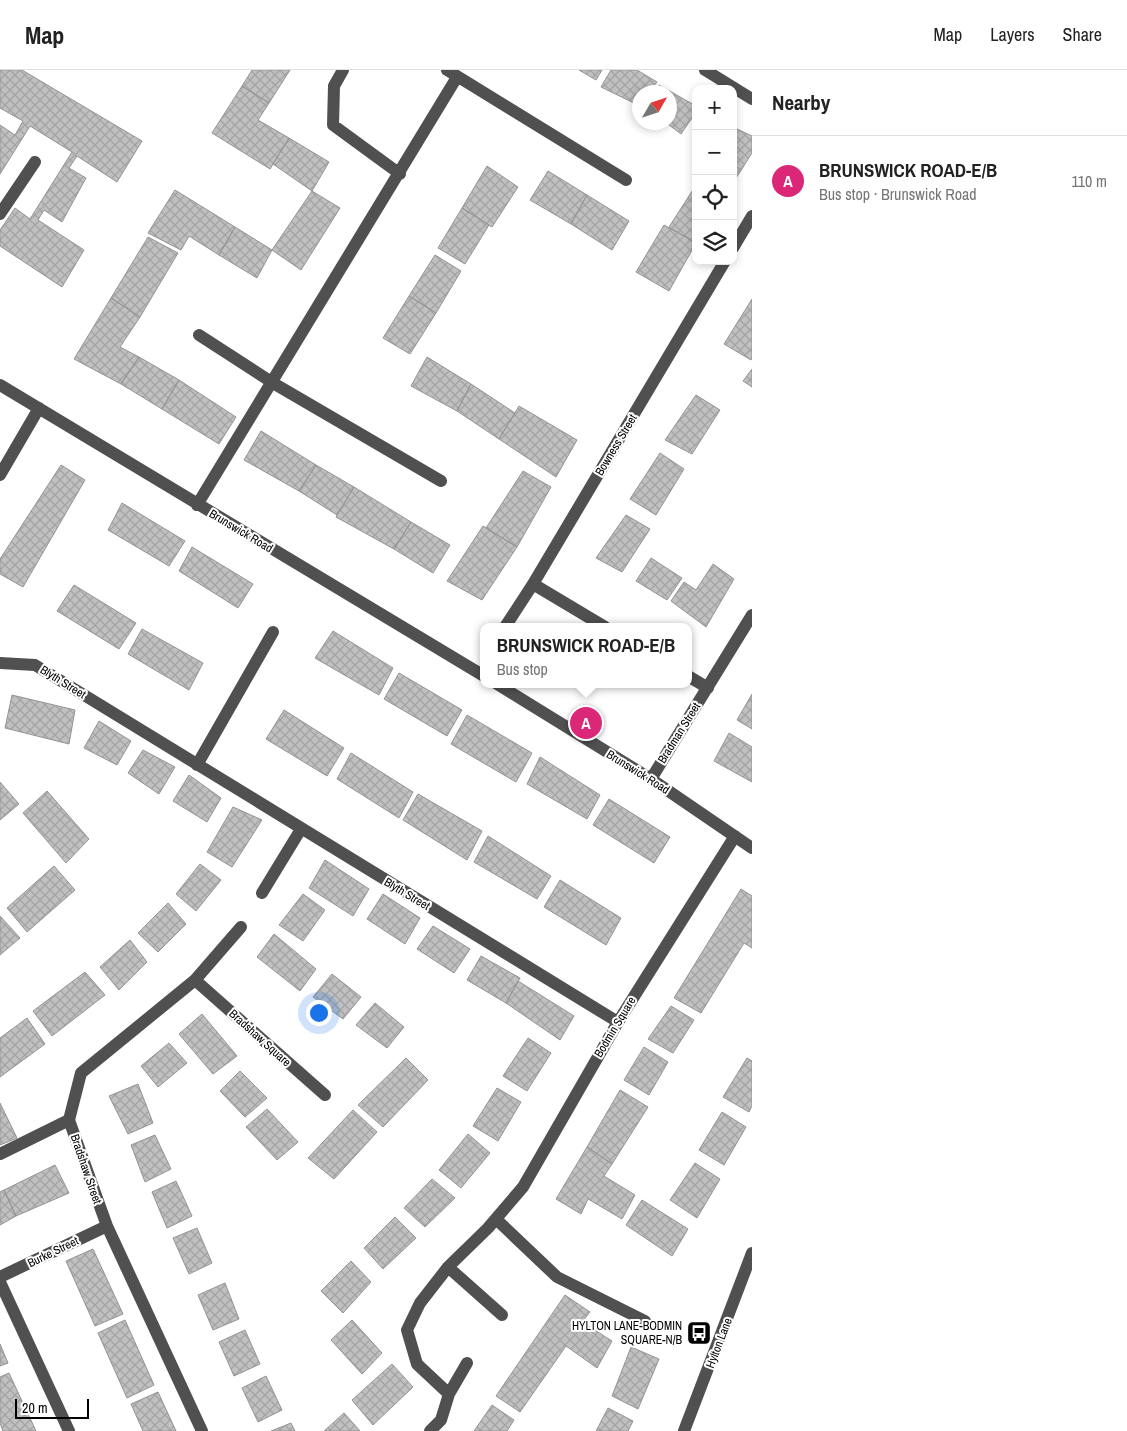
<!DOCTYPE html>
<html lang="en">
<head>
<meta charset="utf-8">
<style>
  body { margin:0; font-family:"Archivo Narrow",sans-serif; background:#f6f6f6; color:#222 }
  .controls { position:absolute; right:15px; top:15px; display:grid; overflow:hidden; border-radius:10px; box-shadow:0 2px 8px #0003 }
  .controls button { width:45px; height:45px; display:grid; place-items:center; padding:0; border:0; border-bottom:1px solid #e0e0e0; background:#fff; color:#222; font:25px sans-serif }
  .compass { position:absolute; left:632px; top:15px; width:45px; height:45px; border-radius:50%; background:#fff; box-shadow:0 2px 8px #0003; rotate:51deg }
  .scale { position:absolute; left:15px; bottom:12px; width:74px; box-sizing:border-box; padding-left:5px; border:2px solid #000; border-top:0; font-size:14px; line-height:18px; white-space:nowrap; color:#000; -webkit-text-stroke:4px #fff; paint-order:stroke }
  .you { position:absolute; left:318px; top:942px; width:18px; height:18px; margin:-12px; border:4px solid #fff; border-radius:50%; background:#1a73e8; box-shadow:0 0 0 8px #1a73e833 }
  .badge { display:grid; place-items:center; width:32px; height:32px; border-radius:50%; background:#db2777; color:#fff; font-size:16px; font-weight:700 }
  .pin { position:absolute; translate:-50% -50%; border:2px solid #fff; box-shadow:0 1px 5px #0006 }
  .popup { position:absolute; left:480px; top:553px; width:212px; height:65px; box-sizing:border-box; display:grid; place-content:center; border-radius:10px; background:#fff; filter:drop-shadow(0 1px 4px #0005); font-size:16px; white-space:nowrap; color:#767676 }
  .popup b { font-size:19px; color:#222 }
  .popup::after { content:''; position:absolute; left:50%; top:100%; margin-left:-10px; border:10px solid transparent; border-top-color:#fff }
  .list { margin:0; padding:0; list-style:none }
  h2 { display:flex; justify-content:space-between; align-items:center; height:65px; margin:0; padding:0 20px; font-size:21px }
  h2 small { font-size:16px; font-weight:400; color:#767676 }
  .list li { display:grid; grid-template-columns:32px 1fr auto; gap:15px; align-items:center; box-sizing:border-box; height:90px; padding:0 20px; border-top:1px solid #e0e0e0 }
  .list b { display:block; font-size:19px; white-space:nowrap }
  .list p { margin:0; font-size:16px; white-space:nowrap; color:#767676 }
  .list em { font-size:16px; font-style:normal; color:#767676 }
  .icon { flex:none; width:28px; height:28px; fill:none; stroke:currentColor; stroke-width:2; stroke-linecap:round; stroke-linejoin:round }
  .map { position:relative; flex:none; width:752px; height:1361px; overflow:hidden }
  header { display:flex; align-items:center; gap:30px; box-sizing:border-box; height:70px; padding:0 25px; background:#fff; border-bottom:1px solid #e0e0e0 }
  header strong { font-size:24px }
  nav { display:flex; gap:28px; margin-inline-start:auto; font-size:18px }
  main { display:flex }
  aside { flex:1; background:#fff }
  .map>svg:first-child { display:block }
  .building { fill:url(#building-cross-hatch); stroke:#949494 }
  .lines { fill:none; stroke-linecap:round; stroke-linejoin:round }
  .minor { stroke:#505050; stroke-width:12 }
  .labels { text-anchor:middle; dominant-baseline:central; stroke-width:4; stroke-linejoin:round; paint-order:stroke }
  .street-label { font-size:12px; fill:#000; stroke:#fff }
  .poi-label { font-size:12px; fill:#000; stroke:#fff; text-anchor:end }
</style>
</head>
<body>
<header>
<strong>Map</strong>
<nav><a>Map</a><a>Layers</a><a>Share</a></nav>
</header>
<main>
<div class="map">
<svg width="752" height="1361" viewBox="0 0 752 1361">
  <defs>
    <pattern id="building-cross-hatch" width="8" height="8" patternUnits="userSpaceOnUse" patternTransform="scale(1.25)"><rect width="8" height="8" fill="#c0c0c0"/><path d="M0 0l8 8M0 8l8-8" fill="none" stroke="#a3a3a3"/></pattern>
  </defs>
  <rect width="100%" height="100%" fill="#fff"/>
  <path class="building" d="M0 0H22L142 71 117 112 77 86 69 98 86 108 62 152 44 140 38 150 84 180 62 217 0 176V160L15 138 30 149 72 82 30 56 0 104V55L15 65 23 51 0 38Z
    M252 0H290L269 33 242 16Z
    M579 0H602L596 10Z
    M611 0H637L657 12 649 22H640V36L601 17Z
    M659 15 696 36V42L681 64 665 52H670V22H655Z
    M242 16 269 33 258 50 289 68 270 99 212 63Z
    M733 57 752 66V83L733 113Z
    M289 68 329 92 312 121 273 94Z
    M487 96 518 117 492 157 462 138Z
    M548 101 587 125 571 154 530 130Z
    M696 115V173L669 157Z
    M175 120 235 157 219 185 189 166 181 180 148 163Z
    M312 121 340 138 301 200 272 180Z
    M587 125 629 151 612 180 571 154Z
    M462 138 489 155 465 194 438 178Z
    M664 155 696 173 669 221 636 202Z
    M235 157 272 180 257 208 219 185Z
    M148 167 178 183 140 247 111 228Z
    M435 185 461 201 436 243 409 226Z
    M409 226 436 243 410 284 383 268Z
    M111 228 140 247 120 277 139 287 121 314 74 289Z
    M752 229V287L751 290 724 274Z
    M139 287 179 310 162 339 121 314Z
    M427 287 471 314 457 341 411 316Z
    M752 299V317L743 311Z
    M179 310 236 347 219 374 162 339Z
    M471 314 515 343 499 369 457 341Z
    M696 325 720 340 692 384 665 370Z
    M519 336 577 370 556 407 499 369Z
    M261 361 316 395 299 421 244 390Z
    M660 383 684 399 656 445 630 429Z
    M61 395 85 410 23 517 0 504V489Z
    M316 395 354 417 337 445 299 421Z
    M523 401 551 417 517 477 486 458Z
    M354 417 411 452 394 479 336 447Z
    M122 433 185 471 169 496 108 460Z
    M626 445 650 459 622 502 596 488Z
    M411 452 450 475 433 503 394 479Z
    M483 456 517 477 482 530 447 511Z
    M192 477 253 514 238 538 179 501Z
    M651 488 682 508 667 530 636 511Z
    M713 494 734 509 706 557 671 531 684 512 696 520Z
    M74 515 136 553 119 579 57 541Z
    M142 559 203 593 189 620 128 584Z
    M333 561 393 598 379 625 315 588Z
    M399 603 462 640 447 666 384 629Z
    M752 624V659L737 650Z
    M12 625 75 640 69 674 5 658Z
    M284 640 344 678 327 706 266 669Z
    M467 645 532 683 516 712 451 674Z
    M99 651 131 671 117 695 84 678Z
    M729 663 752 677V712L714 691Z
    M143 680 175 697 159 724 128 703Z
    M351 683 413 722 399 748 337 709Z
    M540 687 600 725 587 749 527 714Z
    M189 705 221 728 207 752 173 731Z
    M0 712 19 734 0 750Z
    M47 721 89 769 66 793 23 743Z
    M418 724 482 761 467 790 403 750Z
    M609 729 670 767 654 793 593 755Z
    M233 737 262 750 232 797 207 782Z
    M488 766 551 806 537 829 474 792Z
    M325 790 369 819 353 846 309 818Z
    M200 794 221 810 196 841 176 824Z
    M54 796 75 820 27 862 7 838Z
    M560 810 621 848 606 875 544 837Z
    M741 819 752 826V878L744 873 701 943 674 928Z
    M303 824 325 840 303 871 279 855Z
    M383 824 420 848 405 874 367 849Z
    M168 833 186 854 158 882 138 863Z
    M0 846 20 868 0 885Z
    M433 856 470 879 454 903 417 879Z
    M274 864 316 899 300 921 257 887Z
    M130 870 147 892 119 920 100 897Z
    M481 886 520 908 506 933 467 910Z
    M85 902 105 925 52 966 33 941Z
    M332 904 361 927 343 949 313 927Z
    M518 911 574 946 560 970 506 933Z
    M375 933 404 957 387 978 356 955Z
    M671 936 694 950 673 983 648 969Z
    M202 944 237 986 213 1004 179 964Z
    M27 948 45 974 0 1007V968Z
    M528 968 551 983 527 1021 503 1006Z
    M169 973 187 993 158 1017 141 996Z
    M644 977 668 992 649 1025 624 1010Z
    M406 988 428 1010 383 1057 358 1035Z
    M747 988 752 991V1036L749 1042 723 1027Z
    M240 1001 267 1028 245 1047 220 1021Z
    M138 1014 153 1053 128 1064 109 1026Z
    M497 1018 521 1032 498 1071 473 1056Z
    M620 1020 648 1037 612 1094 587 1077Z
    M0 1033 17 1068 0 1075Z
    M267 1039 298 1072 277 1090 246 1057Z
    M353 1040 377 1062 334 1109 308 1088Z
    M722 1042 746 1057 724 1095 699 1080Z
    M468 1064 490 1083 461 1118 439 1100Z
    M155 1065 171 1099 145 1112 131 1075Z
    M587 1077 612 1094 604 1106 635 1125 622 1149 588 1129 581 1144 556 1129Z
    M695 1093 720 1109 697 1148 670 1130Z
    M55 1095 69 1123 16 1146 4 1120Z
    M432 1109 455 1128 425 1157 404 1138Z
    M176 1111 192 1146 167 1158 152 1122Z
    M4 1120 16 1146 0 1155V1122Z
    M642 1130 688 1159 672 1186 626 1155Z
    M395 1147 416 1168 383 1199 364 1178Z
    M197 1158 212 1193 189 1204 173 1168Z
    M93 1179 123 1244 95 1256 66 1191Z
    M351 1191 371 1212 343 1243 321 1221Z
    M225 1213 239 1249 213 1260 198 1225Z
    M565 1225 590 1242 582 1252 612 1271 597 1298 566 1276 520 1342 496 1326Z
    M125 1250 154 1315 127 1328 98 1263Z
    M352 1250 382 1283 362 1304 331 1270Z
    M245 1260 260 1294 234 1306 219 1272Z
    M0 1274 8 1293 0 1296Z
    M631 1277 659 1289 638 1339 612 1326Z
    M392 1294 413 1317 373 1355 352 1330Z
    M9 1303 36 1361H3L0 1353V1307Z
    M266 1306 282 1340 258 1352 242 1318Z
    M158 1322 176 1361H143L131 1334Z
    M492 1335 514 1350 507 1361H474Z
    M608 1338 633 1351 628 1361H596Z
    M344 1343 360 1361H324Z
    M291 1353 295 1361H271Z"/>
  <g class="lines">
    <path class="minor" d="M343 0 334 16 333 55 400 104
      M447 0 626 110
      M705 0 752 29
      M0 144 35 92
      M733 178 752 146
      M199 265 273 313 441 411
      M0 315 484 606
      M0 405 39 338
      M197 435 457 7
      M533 514 605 557
      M505 557 533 514 725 191
      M0 593 35 595 618 952
      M688 606 708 618
      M497 614 651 709 752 778
      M197 695 273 562
      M651 709 752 545
      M262 823 301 759
      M195 910 325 1025
      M0 1084 69 1050
      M496 1149 557 1207 645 1251
      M448 1197 502 1245
      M0 1207 107 1156
      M0 1212 69 1361
      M449 1324 417 1294 407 1260 420 1233 448 1197 488 1158 523 1117 618 952 735 766
      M202 1361 107 1156 69 1050 81 1003 195 910 241 857
      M430 1361 441 1350 449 1324 467 1293
      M684 1361 752 1183"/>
  </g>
  <defs>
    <symbol id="bus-square" viewBox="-11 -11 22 22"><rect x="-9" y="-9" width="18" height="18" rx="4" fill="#000" stroke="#fff"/><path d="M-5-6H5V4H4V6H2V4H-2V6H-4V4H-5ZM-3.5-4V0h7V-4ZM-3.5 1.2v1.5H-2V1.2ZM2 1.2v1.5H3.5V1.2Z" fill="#fff"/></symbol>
  </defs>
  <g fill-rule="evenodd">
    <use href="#bus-square" x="685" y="1249" width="28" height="28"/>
  </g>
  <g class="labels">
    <g class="street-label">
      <text transform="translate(616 375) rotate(-59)">Bowness Street</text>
      <text transform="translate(241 461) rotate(31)">Brunswick Road</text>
      <text transform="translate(63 612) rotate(32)">Blyth Street</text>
      <text transform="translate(679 663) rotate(-58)">Bradman Street</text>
      <text transform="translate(638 702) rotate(32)">Brunswick Road</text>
      <text transform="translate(407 824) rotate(31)">Blyth Street</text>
      <text transform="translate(615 957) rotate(-59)">Bodmin Square</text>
      <text transform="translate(260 968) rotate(42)">Bradshaw Square</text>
      <text transform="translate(86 1099) rotate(71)">Bradshaw Street</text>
      <text transform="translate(53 1182) rotate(-26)">Burke Street</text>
      <text transform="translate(719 1273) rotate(-69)">Hylton Lane</text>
    </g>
    <g class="poi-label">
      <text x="682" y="1256">HYLTON LANE-BODMIN<tspan x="682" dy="14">SQUARE-N/B</tspan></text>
    </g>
  </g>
</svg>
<div class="controls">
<button>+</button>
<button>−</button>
<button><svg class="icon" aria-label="locate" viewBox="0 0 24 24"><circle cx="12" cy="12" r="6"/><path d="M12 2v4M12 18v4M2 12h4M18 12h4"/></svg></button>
<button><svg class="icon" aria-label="layers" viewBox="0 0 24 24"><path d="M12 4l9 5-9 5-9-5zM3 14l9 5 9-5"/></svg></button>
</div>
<svg class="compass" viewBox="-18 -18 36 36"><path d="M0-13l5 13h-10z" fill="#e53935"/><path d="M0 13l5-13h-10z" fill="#767676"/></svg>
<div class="scale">20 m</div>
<div class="you"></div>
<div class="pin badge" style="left:586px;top:653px">A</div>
<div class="popup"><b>BRUNSWICK ROAD-E/B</b>Bus stop</div>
</div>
<aside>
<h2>Nearby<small></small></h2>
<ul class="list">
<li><span class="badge">A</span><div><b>BRUNSWICK ROAD-E/B</b><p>Bus stop · Brunswick Road</p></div><em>110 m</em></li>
</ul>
</aside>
</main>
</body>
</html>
